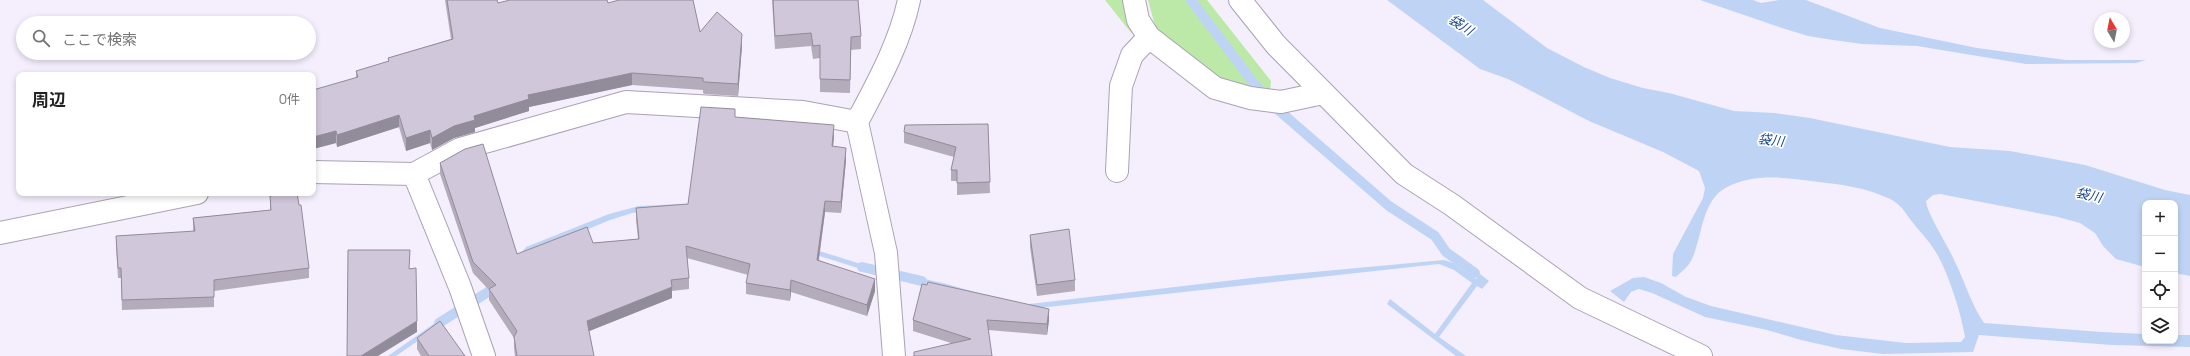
<!DOCTYPE html>
<html lang="ja">
<head>
<meta charset="utf-8">
<style>
  body { margin:0; font-family:"Space Grotesk","Noto Sans JP",sans-serif; background:#f2f2f2; color:#222 }
  .controls { position:absolute; right:12px; bottom:12px; display:grid; overflow:hidden; border-radius:8px; box-shadow:0 2px 6px #0003 }
  .controls button { width:36px; height:36px; display:grid; place-items:center; padding:0; border:0; border-bottom:1px solid #e0e0e0; background:#fff; color:#222; font:20px sans-serif }
  .compass { position:absolute; left:2094px; top:12px; width:36px; height:36px; border-radius:50%; background:#fff; box-shadow:0 2px 6px #0003; rotate:350deg }
  .list { margin:0; padding:0; list-style:none }
  h2 { display:flex; justify-content:space-between; align-items:center; height:52px; margin:0; padding:0 16px; font-size:17px }
  h2 small { font-size:13px; font-weight:400; color:#767676 }
  .icon { flex:none; width:22px; height:22px; fill:none; stroke:currentColor; stroke-width:2; stroke-linecap:round; stroke-linejoin:round }
  .map { position:relative; flex:none; width:2190px; height:356px; overflow:hidden }
  .search { position:absolute; background:#fff; box-shadow:0 2px 6px #0003; left:16px; top:16px; width:300px; height:44px; display:flex; align-items:center; gap:10px; box-sizing:border-box; padding:0 14px; border-radius:22px; color:#767676; font-size:15px }
  .panel { position:absolute; background:#fff; box-shadow:0 2px 6px #0003; left:16px; top:72px; width:300px; height:124px; border-radius:8px }
  .map>svg:first-child { display:block }
  .green { fill:#bce9a8 }
  .water { fill:#bfd4f5 }
  .lines { fill:none; stroke-linecap:round; stroke-linejoin:round }
  .stream { stroke:#bfd4f5; stroke-width:10 }
  .street-casing { stroke:#aba2b3; stroke-width:24 }
  .street { stroke:#fff; stroke-width:22 }
  .wall { fill:#b4abbb }
  .shaded-wall { fill:#928b99 }
  .building { fill:#d1c7da; stroke:#928b99 }
  .labels { text-anchor:middle; dominant-baseline:central; stroke-width:3.5; stroke-linejoin:round; paint-order:stroke }
  .water-label { font-size:13px; font-style:italic; fill:#15458a; stroke:#fefffe }
</style>
</head>
<body>
<div class="map">
<svg width="2190" height="356" viewBox="0 0 2190 356">
  <rect width="100%" height="100%" fill="#f5eefd"/>
  <path class="green" d="M1105 0H1125L1132 34Z
    M1148 0H1207L1271 81 1270 91 1228 86 1157 33Z"/>
  <path class="water" d="M1387 0H1483L1547 48 1584 67 1610 78 1643 88 1669 93 1734 111 1775 113 1810 118 1950 147 2010 151 2085 165 2165 190 2190 195V276L2175 273V203H2145V267L2116 259 2103 246 2095 233 2080 223 2058 217 1940 194 1933 195 1926 201C1927 214 1949 247 1955 262 1965 282 1971 304 1984 323L2102 332 2145 334V341H2175V335H2190V347L2112 345 1979 335 1973 352 1883 354 1841 349 1801 340 1767 330 1705 317 1652 293 1639 289 1631 292 1624 302 1610 291 1633 278 1644 277 1661 283 1686 297 1711 306 1836 335 1906 343 1961 342 1965 337C1961 313 1949 275 1937 254 1931 243 1921 233 1913 223 1905 213 1902 205 1890 199 1865 187 1838 184 1811 181 1783 177 1753 174 1727 187 1701 201 1703 235 1692 259 1689 266 1682 271 1676 277L1672 276 1673 254 1703 198 1705 188 1699 171 1663 152 1589 121 1508 79 1480 69Z
    M1700 0H1753L1761 3 1779 0H1806L1880 28 1977 48 2066 60H2146L2136 63 2026 64 1917 46 1862 44 1833 40 1808 36 1782 28Z
    M681 204 691 206 706 216 874 268V273L701 219 682 208 632 213 610 220 579 233 499 284 487 296 484 291 495 283 526 247 609 214 639 206Z
    M1444 260 1453 263 1476 279 1480 274 1489 281 1482 289 1477 286 1439 337 1466 356H1456L1387 304 1390 299 1435 334 1472 283 1454 270 1439 264 1030 309 909 283 910 276 943 283 1021 305 1260 277Z
    M449 313 451 318 396 356H388Z"/>
  <g class="lines">
    <path class="stream" d="M1191 0 1252 81 1276 108 1389 206 1435 236 1446 252 1475 273
      M862 267 922 281
      M439 323 488 292 495 285"/>
    <defs>
      <path id="street" d="M1134 0 1138 20 1149 37 1215 88 1250 98 1281 102 1323 93
        M1240 0 1276 45 1404 174 1452 205 1580 298 1701 356
        M1117 171 1121 86 1132 55 1149 37
        M313 172 414 174 460 149 626 102 803 112 857 122
        M414 174 460 287 484 356
        M0 233 197 193
        M894 356 886 253 857 122C877 84 900 43 909 0"/>
    </defs>
    <use href="#street" class="street-casing"/>
    <use href="#street" class="street"/>
  </g>
  <path class="wall" d="M445 0H497L498 3H608L700 32 742 46 738 96 705 94 703 93V90L632 85 529 107V111L475 128V132L454 138 432 150 430 143 406 151 399 127 337 147 336 143 313 149 356 77V71L388 62V58L451 39Z
    M772 0H858L861 36V49L851 50 850 93 820 92V58L813 59 811 46 775 49Z
    M735 117 834 136 833 146 846 160 841 213 825 212 819 260 875 291 867 316 791 292 790 301 746 294V283L748 275 687 258 689 278V289L672 291V298L589 331 594 356H515L514 348V338L489 300V290L473 273 440 174V163L517 254 593 243 638 239 636 220V208L688 204Z
    M988 124 990 193 957 195V181H951V170L954 157 904 143V132Z
    M270 196 309 268V278L214 291V307L122 310 121 278H118L116 246V236L193 232V218L270 210Z
    M1030 235 1075 280V291L1037 296 1030 247Z
    M927 285 1049 320 1047 335 988 330 992 356 913 331V320Z
    M417 338 465 356H421L417 349Z"/>
  <path class="shaded-wall" d="M742 34V46L738 96V84Z
    M632 73V85L529 107V111L475 128V132L454 138 432 150V138L454 126 474 116 528 95Z
    M399 115V127L337 147V135Z
    M834 125V136L832 158V146Z
    M430 130V143L406 151V138Z
    M336 131V143L313 149V137Z
    M846 148V160L841 213V202Z
    M825 201V212L817 271V260Z
    M875 279V291L867 316V305Z
    M791 280V292L790 301V290Z
    M672 287V298L587 332V321Z
    M1049 309V320L1047 335V324Z
    M417 321V332L378 356H361Z"/>
  <path class="building" d="M447 0H497L498 3 510 0H607L608 3 619 0H693L700 32 717 12 742 34 738 84 705 82 703 81V78L632 73 528 95 529 99 474 116 475 120 454 126 432 138 430 130 406 138 399 115 337 135 336 131 313 137V90L358 77 356 71 389 61 388 58 453 39Z
    M773 0H858L861 36 851 37 850 80 820 79V45L813 46 811 33 775 36Z
    M701 107 735 109V117L834 125 832 146 846 148 841 202 825 201 817 260 875 279 867 305 791 280 790 290 746 283 750 264 686 246 689 278 671 280 672 287 587 321 594 356H517L514 337 517 331 489 289 496 285 473 262 440 163 465 149 483 144 517 254 587 227 593 243 639 239 636 208 688 204Z
    M988 124 990 182 957 183V170H951L956 147 904 132 905 125Z
    M289 193H297L299 205H301L309 268 214 280V297L122 300 121 268H118L116 236 195 231 193 218 271 210 270 196Z
    M1069 229 1075 280 1037 285 1030 235Z
    M348 250H410L409 269 416 268 417 321 361 356H347Z
    M928 282 1049 309 1047 324 987 320 992 356H914V352L971 339 913 320 922 284 927 285Z
    M440 321 465 356H429L417 338Z"/>
  <g class="labels">
    <g class="water-label">
      <text transform="translate(1461 25) rotate(33)">袋川</text>
      <text transform="translate(1771 140) rotate(7)">袋川</text>
      <text transform="translate(2089 195) rotate(13)">袋川</text>
    </g>
  </g>
</svg>
<div class="controls">
<button>+</button>
<button>−</button>
<button><svg class="icon" aria-label="locate" viewBox="0 0 24 24"><circle cx="12" cy="12" r="6"/><path d="M12 2v4M12 18v4M2 12h4M18 12h4"/></svg></button>
<button><svg class="icon" aria-label="layers" viewBox="0 0 24 24"><path d="M12 4l9 5-9 5-9-5zM3 14l9 5 9-5"/></svg></button>
</div>
<svg class="compass" viewBox="-18 -18 36 36"><path d="M0-13l5 13h-10z" fill="#e53935"/><path d="M0 13l5-13h-10z" fill="#767676"/></svg>
<div class="search"><svg class="icon" aria-label="search" viewBox="0 0 24 24"><circle cx="10" cy="10" r="6"/><path d="M15 15l6 6"/></svg>ここで検索</div>
<section class="panel">
<h2>周辺<small>0件</small></h2>
<ul class="list">
</ul>
</section>
</div>
</body>
</html>
